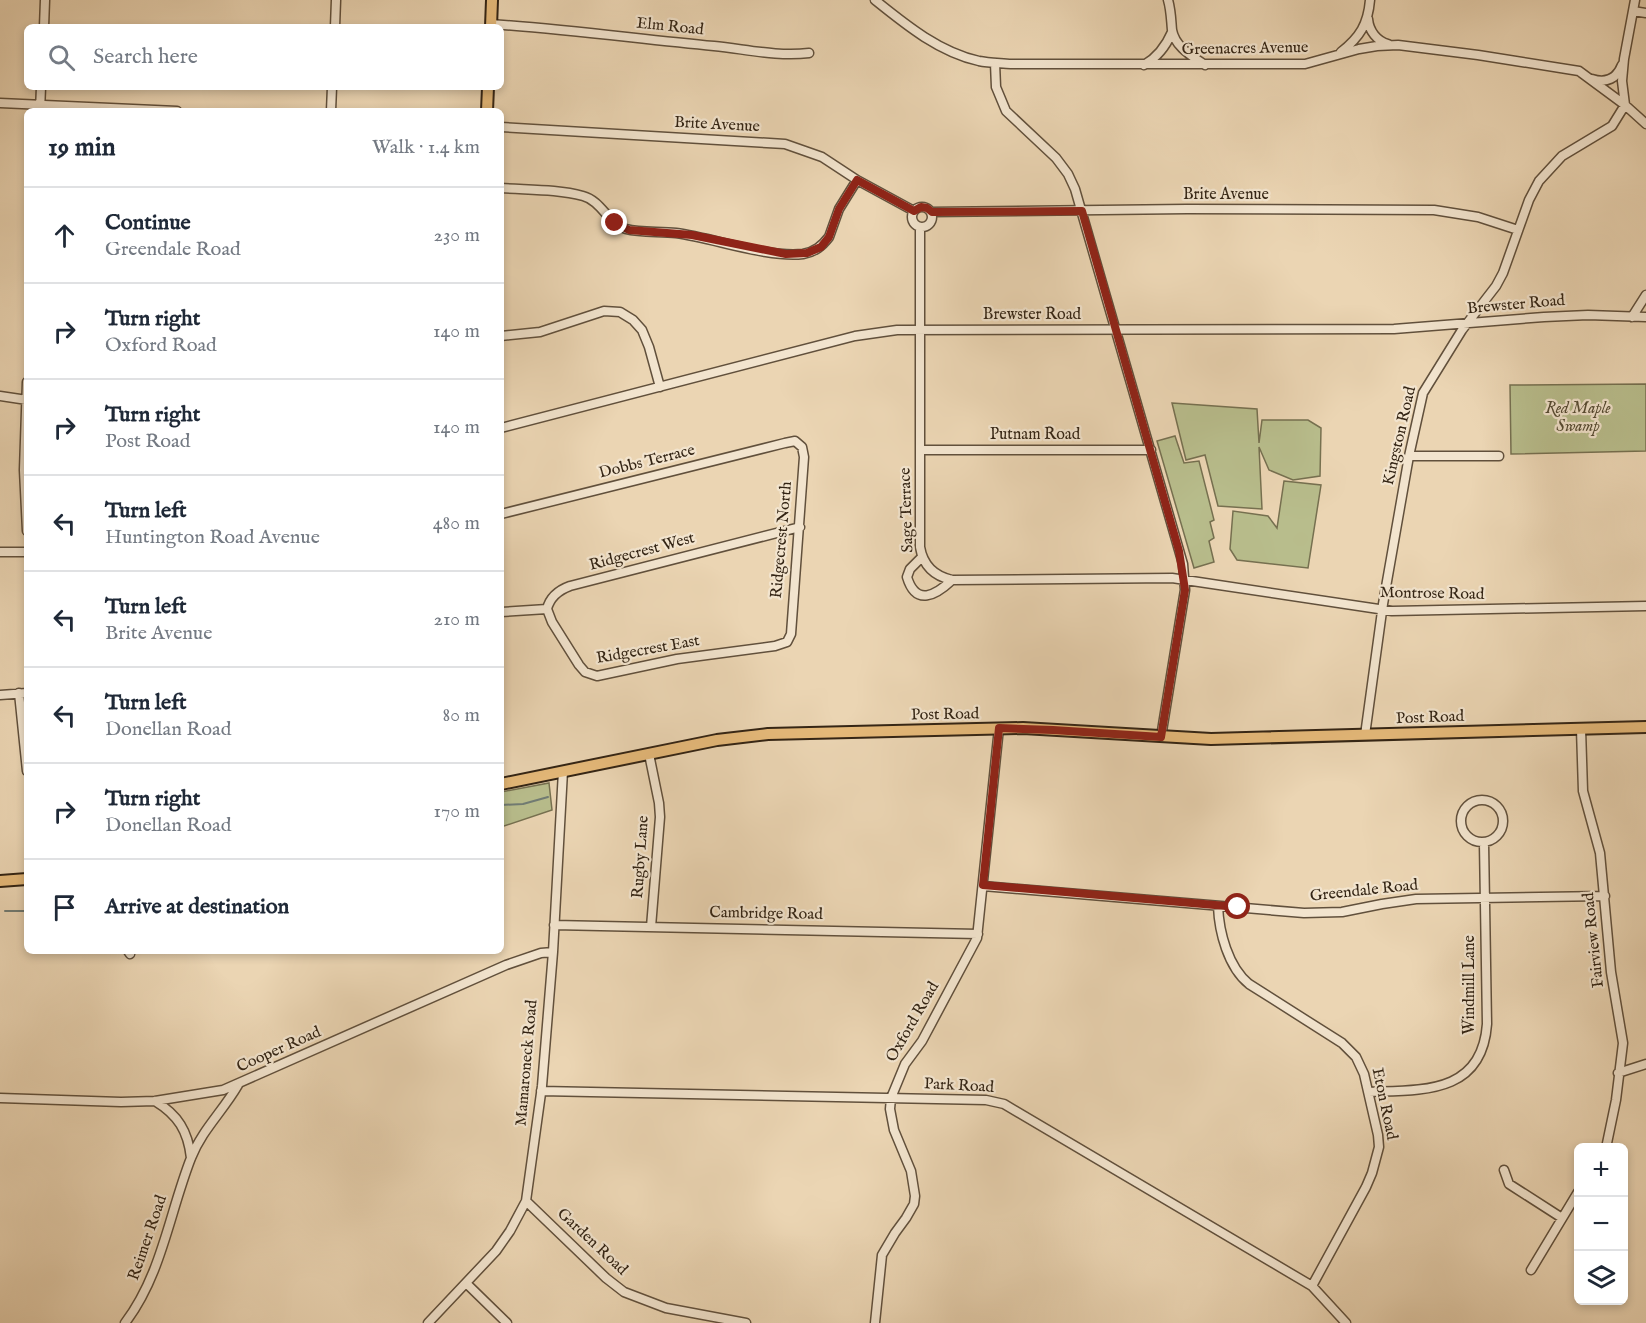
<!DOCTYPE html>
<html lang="en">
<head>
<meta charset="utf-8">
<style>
  body { margin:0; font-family:"IM FELL English",serif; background:#f2f2f3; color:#1f2937 }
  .controls { position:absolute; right:18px; bottom:18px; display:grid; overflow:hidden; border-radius:9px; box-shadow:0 3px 9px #0003 }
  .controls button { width:54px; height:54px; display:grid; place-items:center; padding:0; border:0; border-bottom:2px solid #e0e1e3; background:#fff; color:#1f2937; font:30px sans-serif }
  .stop { position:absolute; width:18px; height:18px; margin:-14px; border:4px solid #8f2418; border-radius:50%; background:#fff }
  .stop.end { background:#8f2418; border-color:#fff; box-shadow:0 2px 6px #0008 }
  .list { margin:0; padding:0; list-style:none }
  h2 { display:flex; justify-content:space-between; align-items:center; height:78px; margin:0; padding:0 24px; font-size:26px }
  h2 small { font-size:20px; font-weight:400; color:#747a83 }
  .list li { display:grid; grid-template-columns:39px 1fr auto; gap:18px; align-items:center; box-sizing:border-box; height:96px; padding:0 24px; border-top:2px solid #e0e1e3 }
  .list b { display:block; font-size:22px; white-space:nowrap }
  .list p { margin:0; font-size:20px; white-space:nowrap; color:#747a83 }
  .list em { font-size:20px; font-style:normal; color:#747a83 }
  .icon { flex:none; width:33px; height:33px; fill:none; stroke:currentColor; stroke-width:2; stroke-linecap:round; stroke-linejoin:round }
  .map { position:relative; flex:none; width:1646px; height:1323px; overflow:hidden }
  .search { position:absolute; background:#fff; box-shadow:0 3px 9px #0003; left:24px; top:24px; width:480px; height:66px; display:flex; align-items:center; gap:15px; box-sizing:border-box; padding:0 21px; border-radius:9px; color:#747a83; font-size:22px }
  .panel { position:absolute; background:#fff; box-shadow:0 3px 9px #0003; left:24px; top:108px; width:480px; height:846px; border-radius:9px }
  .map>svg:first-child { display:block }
  .green { fill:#b8bd8c; stroke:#767050; stroke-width:1.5 }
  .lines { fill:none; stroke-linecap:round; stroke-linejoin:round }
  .stream { stroke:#717c74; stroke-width:2 }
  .minor-casing { stroke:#61503c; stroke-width:11 }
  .major-casing { stroke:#332414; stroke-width:14 }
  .minor { stroke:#f2e4ce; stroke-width:8 }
  .major { stroke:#e6ba7a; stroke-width:10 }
  .route { stroke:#8f2418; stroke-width:8 }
  .labels { text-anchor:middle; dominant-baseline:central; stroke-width:4.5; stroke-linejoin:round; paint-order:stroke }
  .street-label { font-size:16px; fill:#332414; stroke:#f2e4ce }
  .park-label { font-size:16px; font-style:italic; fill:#544a32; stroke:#f2e4ce }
</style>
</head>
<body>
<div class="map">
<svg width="1646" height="1323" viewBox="0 0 1646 1323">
  <rect width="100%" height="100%" fill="#ebd5b3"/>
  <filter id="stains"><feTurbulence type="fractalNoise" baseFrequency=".00333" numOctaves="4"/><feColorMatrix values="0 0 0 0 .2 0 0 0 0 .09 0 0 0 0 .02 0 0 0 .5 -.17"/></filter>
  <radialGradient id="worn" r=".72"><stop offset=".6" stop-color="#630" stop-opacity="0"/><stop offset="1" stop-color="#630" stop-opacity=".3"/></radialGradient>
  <path class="green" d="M1646 384V451L1511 454 1510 385Z
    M1172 403 1257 409 1259 443 1262 420H1308L1321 428 1320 476 1293 480 1269 470 1259 447 1262 509 1218 506 1205 455 1186 460Z
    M1175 436 1184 463 1199 461 1214 520 1210 522 1214 538 1209 541 1214 562 1194 568 1157 441Z
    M1284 481 1321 485 1308 568 1237 560 1230 549 1233 511 1268 516 1277 528Z
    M549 783 552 810 501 827V792Z"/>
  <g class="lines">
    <path class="stream" d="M501 805 523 804 548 797
      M5 911H27"/>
    <defs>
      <path id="minor" d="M875 0C906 25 939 52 979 61 989 63 1001 63 1011 64H1305L1359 49 1377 46 1398 45 1478 55 1579 71 1625 105 1646 124
        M1168 0C1171 10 1171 19 1172 30 1175 47 1192 56 1205 65
        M1633 11 1646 13
        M1368 19C1369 31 1377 41 1388 44
        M491 24C566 29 639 39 714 46 745 49 778 57 809 53
        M44 27 45 0
        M335 27 336 0
        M1341 52C1360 37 1368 24 1370 0
        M995 63 996 87 1006 111 1056 158 1068 174 1075 189 1183 564 1185 590 1161 737
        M1144 65C1158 57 1166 46 1172 32
        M1592 79C1607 84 1617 78 1622 65
        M0 103 177 111
        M40 111 41 87
        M331 111 332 87
        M501 127 785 144 822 157 857 180 914 211
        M501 188C528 190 557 189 583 196 602 201 608 224 626 229 641 233 661 231 676 233 714 238 767 258 803 254 815 252 822 246 829 237L839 209 857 180
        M912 217a10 10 0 1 1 20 0a10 10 0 1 1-20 0Z
        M931 212 1187 209 1434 210 1478 217 1518 230
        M920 227V547C923 565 934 576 952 580L1172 578 1392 611 1646 606
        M1632 317 1646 295
        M501 336 540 332 604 311 620 312 633 320 642 330 649 347 660 387
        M27 382 24 470 27 531
        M0 396 27 400
        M501 428 855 336 897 330 1394 329 1544 317 1588 315 1646 317
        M920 450H1151
        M1409 456H1499
        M501 514 785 443 795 441 802 447 804 457 791 634 787 642 775 646 677 659 597 676 585 672 579 665 552 622 547 609
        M0 552H27
        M922 557 910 569 907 577C916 607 936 595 952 580
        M547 609C550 597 559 590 570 586L800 527
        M501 612 547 609
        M19 693 27 771
        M0 695 27 693
        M1581 729 1583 791 1600 853 1611 972 1623 1043 1616 1100 1606 1148
        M1365 735 1383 604 1409 456 1423 393 1462 330 1496 286 1503 273 1529 200 1539 181 1562 156 1612 126 1625 105 1622 81 1624 59 1635 0
        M649 754 659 803 660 817 651 927
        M1461 821a21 21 0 1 1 42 0a21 21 0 1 1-42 0Z
        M983 886 1304 913 1342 912 1382 904 1416 899 1605 896
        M1218 906C1219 932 1228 967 1249 984L1342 1043 1356 1057 1364 1074 1378 1135 1379 1147 1372 1173 1366 1187 1312 1286
        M554 925 978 934
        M128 951 130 954
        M1618 1073 1646 1064
        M541 1091 986 1100 1004 1104 1312 1286 1346 1323
        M1369 1092C1423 1090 1482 1094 1487 1024L1484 843
        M0 1098 121 1102 155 1101 223 1090 506 965 541 953 553 952
        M155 1101C178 1115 188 1131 191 1158
        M1504 1170 1509 1184 1562 1218
        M526 1201 606 1278 624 1292 666 1308 746 1323
        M1531 1270 1578 1192
        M467 1284 507 1323
        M125 1323C162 1274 169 1214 191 1158 202 1130 223 1111 238 1085
        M428 1323 496 1251 510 1231 526 1201 542 1086 553 952 563 771
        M875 1323 882 1255 895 1233 906 1218 914 1204 915 1196 911 1171 894 1130 890 1109 891 1098 905 1064 922 1041 977 938 999 728"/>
      <path id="major" d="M491 27 492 0
        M487 111 488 87
        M501 784 717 740 768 734 1023 728 1211 739 1646 727
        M0 881 27 879"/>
    </defs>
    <use href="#minor" class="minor-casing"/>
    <use href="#major" class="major-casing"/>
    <use href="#minor" class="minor"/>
    <use href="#major" class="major"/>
  </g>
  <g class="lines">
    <path class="route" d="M615 223 629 230 692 235 786 254 807 253 821 247 829 237 839 209 857 180 914 211 921 207 927 208 932 212 1082 211 1179 551 1185 590 1161 737 1053 730 999 728 983 885 1238 907"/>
  </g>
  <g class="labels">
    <g class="street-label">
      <text transform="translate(670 27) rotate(6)">Elm Road</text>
      <text transform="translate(1245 49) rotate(-1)">Greenacres Avenue</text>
      <text transform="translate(717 125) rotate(3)">Brite Avenue</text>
      <text x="1226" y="195">Brite Avenue</text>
      <text transform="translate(1516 305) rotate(-5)">Brewster Road</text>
      <text x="1032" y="315">Brewster Road</text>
      <text x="1035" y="435">Putnam Road</text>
      <text transform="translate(1400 436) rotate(-77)">Kingston Road</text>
      <text transform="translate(647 462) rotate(-14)">Dobbs Terrace</text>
      <text transform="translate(907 510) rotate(-92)">Sage Terrace</text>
      <text transform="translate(782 540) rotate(-85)">Ridgecrest North</text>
      <text transform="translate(642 552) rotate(-15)">Ridgecrest West</text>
      <text transform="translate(1432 594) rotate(1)">Montrose Road</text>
      <text transform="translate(648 650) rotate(-10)">Ridgecrest East</text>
      <text transform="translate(945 715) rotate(-1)">Post Road</text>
      <text transform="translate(1430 718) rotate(-2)">Post Road</text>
      <text transform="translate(641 857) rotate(-86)">Rugby Lane</text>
      <text transform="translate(1364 891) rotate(-6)">Greendale Road</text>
      <text transform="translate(766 914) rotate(1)">Cambridge Road</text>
      <text transform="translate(1594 940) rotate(-96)">Fairview Road</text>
      <text transform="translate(1470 985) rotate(-90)">Windmill Lane</text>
      <text transform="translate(913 1022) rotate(-60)">Oxford Road</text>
      <text transform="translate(279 1050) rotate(-24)">Cooper Road</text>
      <text transform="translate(527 1063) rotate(-85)">Mamaroneck Road</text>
      <text transform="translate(959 1086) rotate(3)">Park Road</text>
      <text transform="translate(1384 1104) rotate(78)">Eton Road</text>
      <text transform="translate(148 1238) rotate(-71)">Reimer Road</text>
      <text transform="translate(592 1242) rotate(43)">Garden Road</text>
    </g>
    <g class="park-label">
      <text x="1578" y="409">Red Maple<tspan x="1578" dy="18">Swamp</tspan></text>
    </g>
  </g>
  <rect width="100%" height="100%" filter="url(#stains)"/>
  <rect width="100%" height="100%" fill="url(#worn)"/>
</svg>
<div class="controls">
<button>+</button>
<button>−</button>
<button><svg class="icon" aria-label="layers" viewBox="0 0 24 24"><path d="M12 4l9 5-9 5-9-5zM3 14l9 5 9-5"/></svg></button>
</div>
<div class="stop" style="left:1238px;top:907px"></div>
<div class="stop end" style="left:615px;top:223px"></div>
<div class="search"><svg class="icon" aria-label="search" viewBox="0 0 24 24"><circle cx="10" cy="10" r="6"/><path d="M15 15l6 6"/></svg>Search here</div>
<section class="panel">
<h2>19 min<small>Walk · 1.4 km</small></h2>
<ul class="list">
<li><svg class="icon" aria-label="ahead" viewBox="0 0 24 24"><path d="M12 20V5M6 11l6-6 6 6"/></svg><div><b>Continue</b><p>Greendale Road</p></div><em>230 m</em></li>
<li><svg class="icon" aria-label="right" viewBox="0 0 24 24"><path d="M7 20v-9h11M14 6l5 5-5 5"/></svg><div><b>Turn right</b><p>Oxford Road</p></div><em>140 m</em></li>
<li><svg class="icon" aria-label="right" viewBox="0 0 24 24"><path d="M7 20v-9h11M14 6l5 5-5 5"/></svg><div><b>Turn right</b><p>Post Road</p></div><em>140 m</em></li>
<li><svg class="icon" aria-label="left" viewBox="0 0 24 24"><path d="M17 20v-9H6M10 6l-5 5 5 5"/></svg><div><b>Turn left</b><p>Huntington Road Avenue</p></div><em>480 m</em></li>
<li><svg class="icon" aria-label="left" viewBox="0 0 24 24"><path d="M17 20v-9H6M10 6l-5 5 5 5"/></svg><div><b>Turn left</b><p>Brite Avenue</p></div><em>210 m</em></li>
<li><svg class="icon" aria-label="left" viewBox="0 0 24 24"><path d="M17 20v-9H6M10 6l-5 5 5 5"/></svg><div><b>Turn left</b><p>Donellan Road</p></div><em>80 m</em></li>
<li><svg class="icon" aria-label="right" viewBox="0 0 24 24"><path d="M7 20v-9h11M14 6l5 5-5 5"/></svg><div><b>Turn right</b><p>Donellan Road</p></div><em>170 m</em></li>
<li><svg class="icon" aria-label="arrive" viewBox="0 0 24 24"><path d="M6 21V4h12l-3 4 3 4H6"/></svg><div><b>Arrive at destination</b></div></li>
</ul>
</section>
</div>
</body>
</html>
